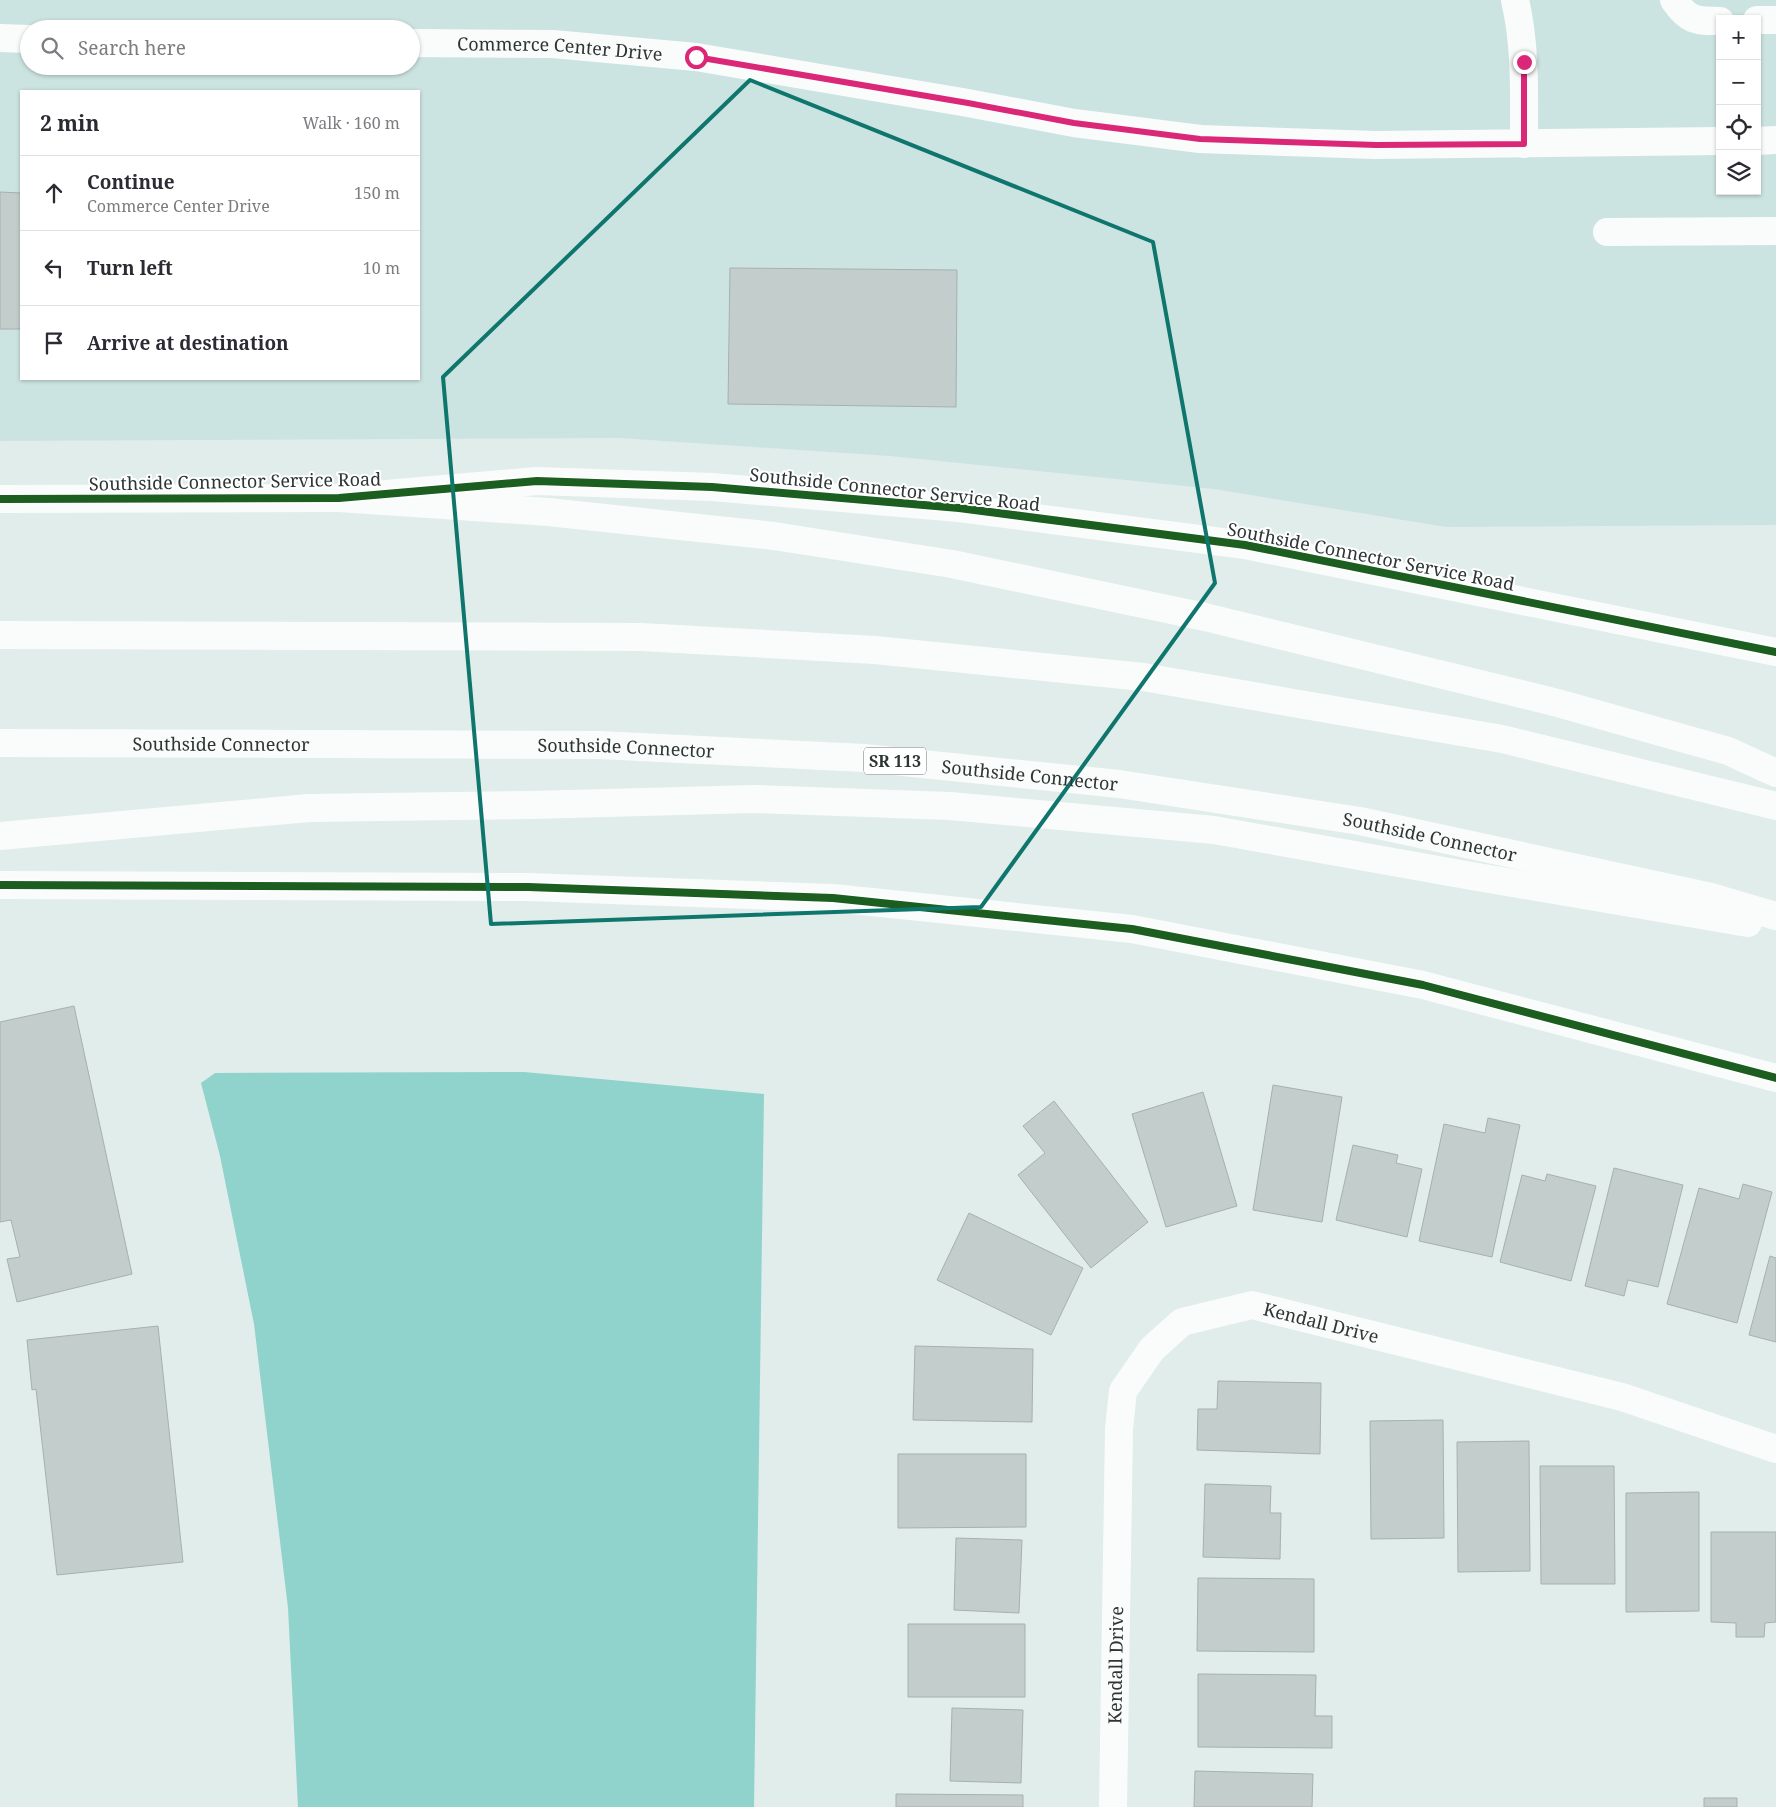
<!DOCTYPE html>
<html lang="en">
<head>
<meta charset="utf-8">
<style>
  body { margin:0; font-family:"Noto Serif",serif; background:#f2f2f3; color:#2b2b33 }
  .controls { position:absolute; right:15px; top:15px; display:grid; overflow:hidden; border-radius:0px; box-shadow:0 1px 4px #0004 }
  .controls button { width:45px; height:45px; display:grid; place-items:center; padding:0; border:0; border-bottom:1px solid #e1e1e2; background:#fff; color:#2b2b33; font:25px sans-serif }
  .stop { position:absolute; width:15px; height:15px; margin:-11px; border:4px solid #db2777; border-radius:50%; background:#fff }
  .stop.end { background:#db2777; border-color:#fff; box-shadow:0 1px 5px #0008 }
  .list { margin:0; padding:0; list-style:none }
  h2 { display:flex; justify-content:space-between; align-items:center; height:65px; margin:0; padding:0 20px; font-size:21px }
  h2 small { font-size:16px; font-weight:400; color:#7c7c81 }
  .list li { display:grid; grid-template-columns:32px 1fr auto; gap:15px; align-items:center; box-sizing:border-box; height:75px; padding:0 20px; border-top:1px solid #e1e1e2 }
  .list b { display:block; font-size:19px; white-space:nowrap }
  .list p { margin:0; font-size:16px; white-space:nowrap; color:#7c7c81 }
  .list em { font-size:16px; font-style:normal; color:#7c7c81 }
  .icon { flex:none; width:28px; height:28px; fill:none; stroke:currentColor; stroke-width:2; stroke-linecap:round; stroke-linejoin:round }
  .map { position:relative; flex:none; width:1776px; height:1807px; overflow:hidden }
  .search { position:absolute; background:#fff; box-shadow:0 1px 4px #0004; left:20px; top:20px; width:400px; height:55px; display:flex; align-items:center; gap:12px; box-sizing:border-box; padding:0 18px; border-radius:28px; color:#7c7c81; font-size:19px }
  .panel { position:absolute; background:#fff; box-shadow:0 1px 4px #0004; left:20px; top:90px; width:400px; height:290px; border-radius:0px }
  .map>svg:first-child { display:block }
  .built { fill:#cce4e1; fill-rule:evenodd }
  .water { fill:#90d2cc }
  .building { fill:#c3cecc; stroke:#a6b0af }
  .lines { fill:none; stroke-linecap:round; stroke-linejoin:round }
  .minor { stroke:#fafcfc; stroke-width:28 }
  .highway { stroke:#fafcfc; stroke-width:28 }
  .cycleway-casing { stroke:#fff; stroke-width:11 }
  .cycleway { stroke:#1b5e20; stroke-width:8 }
  .route { stroke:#db2777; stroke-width:6 }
  .marked { fill:none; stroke:#0f766e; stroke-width:4; stroke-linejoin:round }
  .labels { text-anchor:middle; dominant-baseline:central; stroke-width:4; stroke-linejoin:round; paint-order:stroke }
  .shield { fill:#fff; stroke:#6c7271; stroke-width:1 }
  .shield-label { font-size:16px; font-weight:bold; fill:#2d3634 }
  .street-label { font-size:18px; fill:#2d3634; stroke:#fff }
</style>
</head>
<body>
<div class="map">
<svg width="1776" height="1807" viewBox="0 0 1776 1807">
  <rect width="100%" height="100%" fill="#e0edeb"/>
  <path class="built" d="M0 0H1776V525L1446 527 1214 489 890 456 619 438 0 441ZM1720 19H1757V191H1720ZM29 29H411V66H29ZM21 91H419V379H21Z"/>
  <path class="water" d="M524 1072 764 1094 754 1807H298L288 1608 254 1324 220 1156 201 1083 215 1073Z"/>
  <path class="building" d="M0 192 21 193V329H0Z
    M730 268 957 270 956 407 728 404Z
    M74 1006 132 1274 17 1302 7 1259 20 1257 11 1220 0 1222V1022Z
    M1273 1085 1342 1097 1322 1222 1253 1210Z
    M1203 1092 1237 1206 1166 1227 1132 1114Z
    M1054 1101 1148 1222 1091 1268 1018 1175 1045 1153 1023 1126Z
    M1488 1118 1520 1125 1492 1257 1419 1241 1444 1124 1485 1133Z
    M1353 1145 1398 1155 1396 1163 1422 1169 1407 1237 1336 1220Z
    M1614 1168 1683 1185 1658 1287 1628 1280 1624 1296 1585 1286Z
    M1547 1174 1596 1186 1571 1281 1500 1262 1522 1175 1545 1181Z
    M1743 1184 1772 1192 1737 1323 1667 1304 1699 1188 1739 1199Z
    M969 1213 1083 1268 1051 1335 937 1280Z
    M1770 1256 1776 1258V1342L1749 1335Z
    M158 1326 183 1562 57 1575 36 1389 32 1390 27 1340Z
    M915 1346 1033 1349 1032 1422 913 1420Z
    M1218 1381 1321 1383 1320 1454 1197 1450 1198 1409H1217Z
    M1443 1420 1444 1538 1371 1539 1370 1421Z
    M1529 1441 1530 1571 1458 1572 1457 1442Z
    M898 1454H1026V1527L898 1528Z
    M1540 1466H1614L1615 1584H1541Z
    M1205 1484 1271 1486 1270 1513H1281L1280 1559 1203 1557Z
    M1699 1492V1611L1626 1612V1493Z
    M1711 1532H1776V1622L1765 1623 1764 1637H1736V1623L1711 1622Z
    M956 1538 1022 1540 1019 1613 954 1610Z
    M1198 1578 1314 1579V1652L1197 1651Z
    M908 1624H1025V1697H908Z
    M1198 1674 1316 1675 1315 1716H1332V1748L1198 1747Z
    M952 1708 1023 1710 1021 1783 950 1781Z
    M1195 1771 1313 1774 1312 1807H1194Z
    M896 1794 1023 1795V1807H896Z
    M1704 1798H1737V1807H1704Z"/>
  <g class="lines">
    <g class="minor">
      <path d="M1515 0C1526 47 1524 95 1524 144"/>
      <path d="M1674 0C1688 21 1696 21 1720 21"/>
      <path d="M1757 20H1776"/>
      <path d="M0 38 29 39"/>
      <path id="s1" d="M411 43 553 44 696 57 968 103 1074 123 1200 139 1376 145 1720 141"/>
      <path d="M1757 141 1776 140"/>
      <path d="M1607 232 1776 231"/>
      <path d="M0 499 339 498 537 481 712 487 959 508 1245 545 1776 652"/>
      <path d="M0 885 528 887 833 898 1132 929 1423 985 1776 1078"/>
      <path id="s2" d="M1113 1807 1119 1429 1123 1391 1152 1349 1182 1322 1252 1305 1622 1397 1776 1449"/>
    </g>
    <g class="highway">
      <path d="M339 498 548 512 774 536 952 564 1205 617 1554 702 1728 751 1776 773"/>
      <path d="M0 635 641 637 875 650 1143 677 1502 739 1776 806"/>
      <path id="s3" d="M0 743 599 745 864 758 1119 784 1360 821 1711 897 1776 916"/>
      <path d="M0 836 309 808 531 805 754 799 950 806 1214 830 1466 875 1748 923"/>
    </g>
    <defs>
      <path id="cycleway" d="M0 499 339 498 537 481 712 487 959 508 1245 545 1776 652
        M0 885 528 887 833 898 1132 929 1423 985 1776 1078"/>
    </defs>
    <use href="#cycleway" class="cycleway-casing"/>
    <use href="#cycleway" class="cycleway"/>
  </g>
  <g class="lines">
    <path class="route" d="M696 57 968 103 1074 123 1200 139 1376 145 1524 144V62"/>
  </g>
  <path class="marked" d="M750 80 1153 242 1215 583 981 907 491 924 443 377Z"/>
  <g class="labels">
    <rect class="shield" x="864" y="747.5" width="62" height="27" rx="4"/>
    <g class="shield-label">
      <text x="895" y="761">SR 113</text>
    </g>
    <g class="street-label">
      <text stroke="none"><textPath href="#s1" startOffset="149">Commerce Center Drive</textPath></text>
      <text transform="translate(235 481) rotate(-1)">Southside Connector Service Road</text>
      <text transform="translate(895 489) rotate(6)">Southside Connector Service Road</text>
      <text transform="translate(1371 556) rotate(11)">Southside Connector Service Road</text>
      <text stroke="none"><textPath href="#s3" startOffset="221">Southside Connector</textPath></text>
      <text stroke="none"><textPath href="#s3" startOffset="626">Southside Connector</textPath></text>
      <text stroke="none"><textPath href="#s3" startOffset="1031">Southside Connector</textPath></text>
      <text stroke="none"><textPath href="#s3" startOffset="1436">Southside Connector</textPath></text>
      <text stroke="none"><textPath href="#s2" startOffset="651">Kendall Drive</textPath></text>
      <text stroke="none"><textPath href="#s2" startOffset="142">Kendall Drive</textPath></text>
    </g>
  </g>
</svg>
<div class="controls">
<button>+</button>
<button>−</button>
<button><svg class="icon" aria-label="locate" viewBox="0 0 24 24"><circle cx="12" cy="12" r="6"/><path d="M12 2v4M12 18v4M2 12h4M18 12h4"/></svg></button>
<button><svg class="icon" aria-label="layers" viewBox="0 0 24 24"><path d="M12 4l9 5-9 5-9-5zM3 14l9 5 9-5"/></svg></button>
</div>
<div class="stop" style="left:696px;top:57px"></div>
<div class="stop end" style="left:1524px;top:62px"></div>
<div class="search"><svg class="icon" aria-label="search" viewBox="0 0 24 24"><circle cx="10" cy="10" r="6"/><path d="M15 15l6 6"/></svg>Search here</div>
<section class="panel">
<h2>2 min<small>Walk · 160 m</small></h2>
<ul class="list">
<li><svg class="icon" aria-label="ahead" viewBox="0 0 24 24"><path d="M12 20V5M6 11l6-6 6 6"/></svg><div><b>Continue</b><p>Commerce Center Drive</p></div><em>150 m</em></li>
<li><svg class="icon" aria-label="left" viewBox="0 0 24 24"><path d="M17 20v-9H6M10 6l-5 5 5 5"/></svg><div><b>Turn left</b></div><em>10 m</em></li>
<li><svg class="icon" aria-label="arrive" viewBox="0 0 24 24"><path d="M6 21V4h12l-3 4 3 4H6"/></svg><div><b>Arrive at destination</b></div></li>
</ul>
</section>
</div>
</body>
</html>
